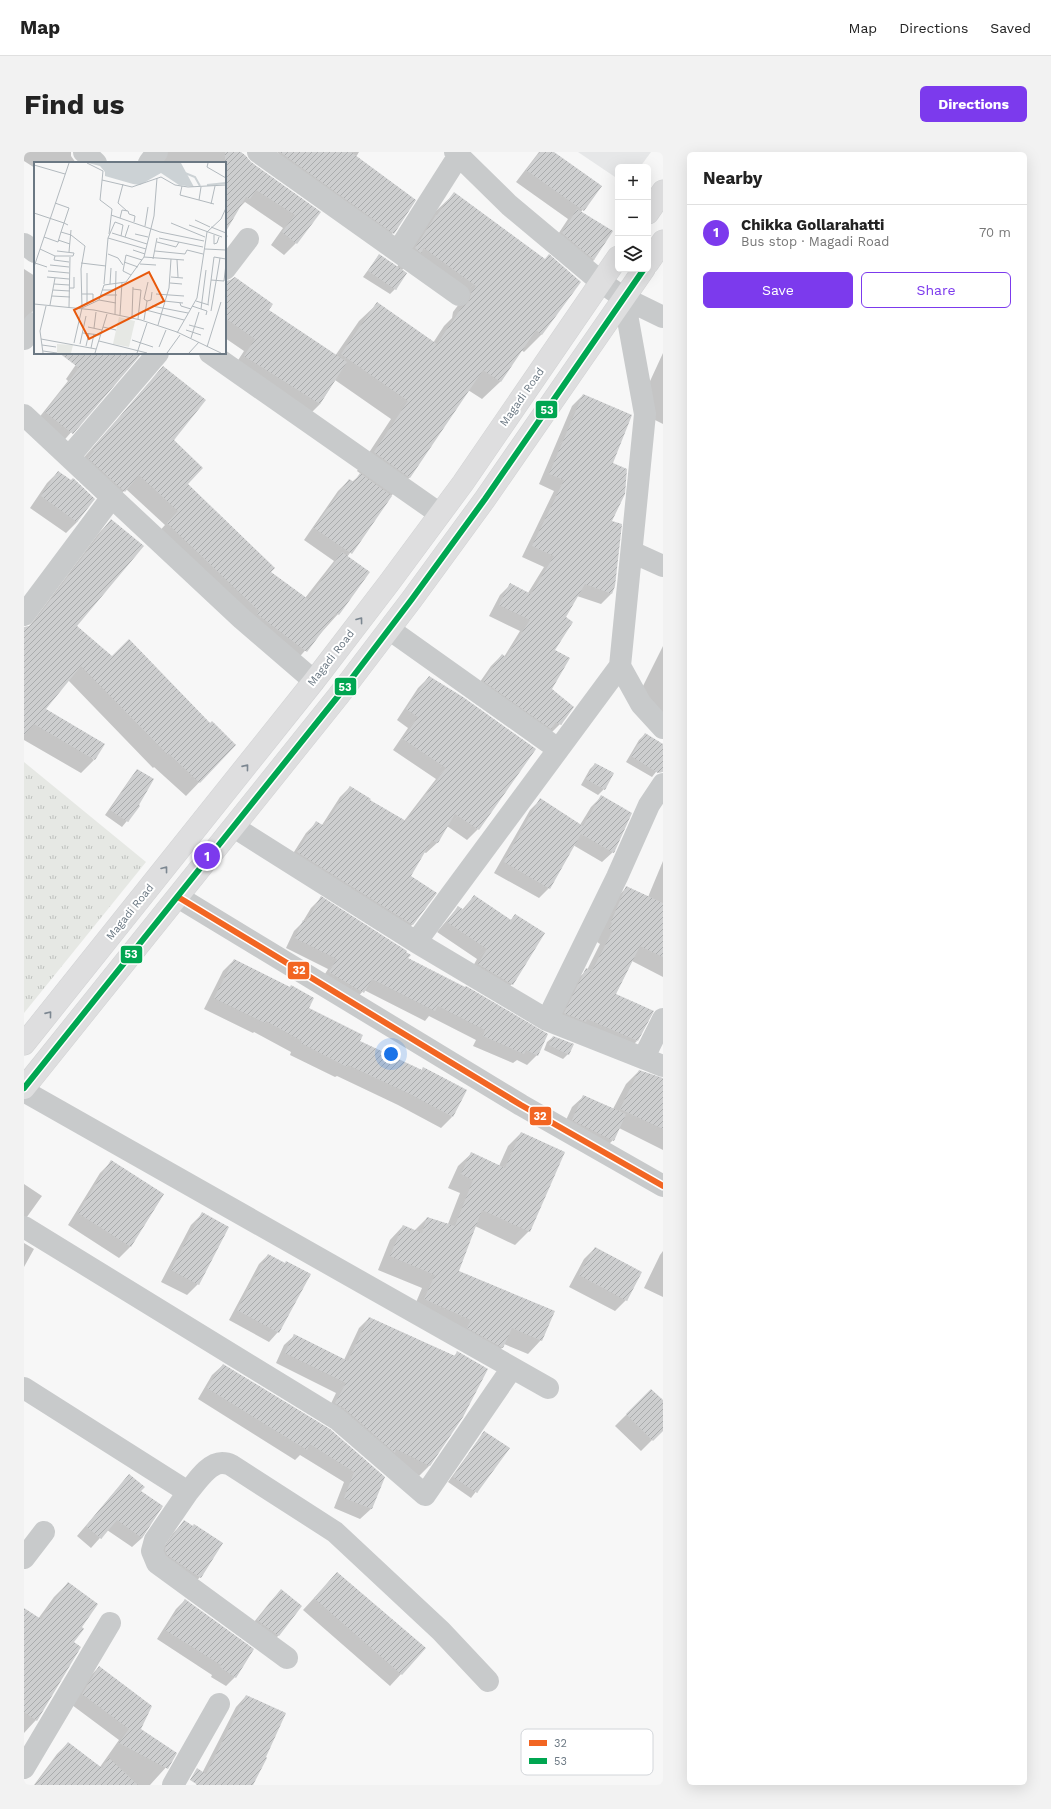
<!DOCTYPE html>
<html lang="en">
<head>
<meta charset="utf-8">
<style>
  body { margin:0; font-family:"Work Sans",sans-serif; background:#f2f2f2; color:#222 }
  .controls { position:absolute; right:12px; top:12px; display:grid; overflow:hidden; border-radius:6px; box-shadow:0 4px 16px #0002 }
  .controls button { width:36px; height:36px; display:grid; place-items:center; padding:0; border:0; border-bottom:1px solid #e0e0e0; background:#fff; color:#222; font:20px sans-serif }
  .you { position:absolute; left:367px; top:902px; width:14px; height:14px; margin:-10px; border:3px solid #fff; border-radius:50%; background:#1a73e8; box-shadow:0 0 0 6px #1a73e833 }
  .badge { display:grid; place-items:center; width:26px; height:26px; border-radius:50%; background:#7c3aed; color:#fff; font-size:13px; font-weight:700 }
  .pin { position:absolute; translate:-50% -50%; border:2px solid #fff; box-shadow:0 1px 4px #0006 }
  .list { margin:0; padding:0; list-style:none }
  h2 { display:flex; justify-content:space-between; align-items:center; height:52px; margin:0; padding:0 16px; font-size:17px }
  h2 small { font-size:13px; font-weight:400; color:#767676 }
  .list li { display:grid; grid-template-columns:26px 1fr auto; gap:12px; align-items:center; box-sizing:border-box; height:56px; padding:0 16px; border-top:1px solid #e0e0e0 }
  .list b { display:block; font-size:15px; white-space:nowrap }
  .list p { margin:0; font-size:13px; white-space:nowrap; color:#767676 }
  .list em { font-size:13px; font-style:normal; color:#767676 }
  .actions { display:flex; gap:8px; padding:12px 16px }
  .actions a { flex:1; padding:9px 0; border:1px solid #7c3aed; border-radius:6px; text-align:center; font-size:14px; color:#7c3aed }
  .actions .main { background:#7c3aed; color:#fff }
  .icon { flex:none; width:22px; height:22px; fill:none; stroke:currentColor; stroke-width:2; stroke-linecap:round; stroke-linejoin:round }
  .map { position:relative; flex:none; width:639px; height:1633px; overflow:hidden; border-radius:6px }
  header { display:flex; align-items:center; gap:24px; box-sizing:border-box; height:56px; padding:0 20px; background:#fff; border-bottom:1px solid #e0e0e0 }
  header strong { font-size:19px }
  nav { display:flex; gap:22px; margin-inline-start:auto; font-size:14px }
  .intro { display:flex; align-items:center; justify-content:space-between; box-sizing:border-box; height:96px; padding:0 24px }
  h1 { margin:0; font-size:28px }
  .button { padding:10px 18px; border-radius:6px; background:#7c3aed; color:#fff; font-size:14px; font-weight:700 }
  main { display:flex; gap:24px; padding:0 24px }
  aside { flex:1; background:#fff; border-radius:6px; box-shadow:0 4px 16px #0002 }
  .map>svg:first-child { display:block }
  .built { fill:#e6e7e8 }
  .grass { fill:url(#grass-tufts) }
  .shadow { fill:#0003 }
  .building { fill:url(#building-hatch) }
  .lines { fill:none; stroke-linecap:round; stroke-linejoin:round }
  .primary-casing { stroke:#d2d3d4; stroke-width:23 }
  .minor { stroke:#c8cacb; stroke-width:22 }
  .primary { stroke:#dededf; stroke-width:22 }
  .bus-1-casing { stroke:#fff; stroke-width:9 }
  .bus-2-casing { stroke:#fff; stroke-width:9 }
  .bus-1 { stroke:#f26522; stroke-width:6 }
  .bus-2 { stroke:#00a651; stroke-width:6 }
  .oneway { stroke:#7c8791 }
  .labels { text-anchor:middle; dominant-baseline:central; stroke-width:4; stroke-linejoin:round; paint-order:stroke }
  .street-label { font-size:11px; fill:#6b7883; stroke:#fff }
  .inset-river { fill:none; stroke:#ccd2d5; stroke-width:2 }
  .inset-road { fill:none; stroke:#b2b9be; stroke-width:1 }
  .view { fill:#e8590c; fill-opacity:0.15; stroke:#e8590c; stroke-width:2 }
  .inset-edge { fill:none; stroke:#6b7883; stroke-width:2 }
  .key { fill:#fff; stroke:#d3d6da; stroke-width:1 }
  .key-label { font-size:11px; fill:#6b7883 }
  .line-badge { stroke:#fff; stroke-width:1.5 }
  .badge-label { font-size:11px; text-anchor:middle; font-weight:bold; fill:#fff }
</style>
</head>
<body>
<header>
<strong>Map</strong>
<nav><a>Map</a><a>Directions</a><a>Saved</a></nav>
</header>
<div class="intro"><h1>Find us</h1><a class="button">Directions</a></div>
<main>
<div class="map">
<svg width="639" height="1633" viewBox="0 0 639 1633">
  <defs>
    <pattern id="grass-tufts" width="24" height="20" patternUnits="userSpaceOnUse"><rect width="24" height="20" fill="#e6e8e4"/><path d="M3 7l-1-3M5 7V3M7 7l1-3M15 17l-1-3M17 17v-4M19 17l1-3" fill="none" stroke="#bec1be"/></pattern>
    <pattern id="building-hatch" width="6" height="6" patternUnits="userSpaceOnUse"><rect width="6" height="6" fill="#cdcecf"/><path d="M-1 1l2-2M0 6l6-6M5 7l2-2" fill="none" stroke="#aaacad"/></pattern>
  </defs>
  <rect width="100%" height="100%" fill="#f7f7f7"/>
  <path class="built" d="M554 0H627L616 15H594V27Z"/>
  <path class="grass" d="M0 610 122 710 0 861Z"/>
  <path class="shadow" d="M0 0H47V4L52 11H11V16L0 9Z
    M121 0H216L226 11 295 60 272 91 260 103 247 93 259 76 221 50 213 58 201 79V11H136Z
    M253 0H335L332 5 369 81 354 96Z
    M515 0H528L576 34 557 60 570 108 559 119 527 93 544 67 492 30Z
    M430 42 518 182 500 200 497 198 476 230 458 247 444 238 386 325 368 343 323 405 314 462 269 512 130 385 141 373 102 337 86 353 55 311 139 215 149 288 162 333 246 420 281 446 310 409 280 388 314 339 325 328 328 330 337 322 333 319 367 267 311 228 296 252 284 264 209 216 220 199 201 186V130L311 204 335 169 353 152 409 191 420 174 428 166 429 160 435 152 382 114 377 119 371 137 366 142 339 125 355 103 373 115 394 82 412 59Z
    M201 82 204 84 201 88Z
    M0 117 11 124V157L0 169Z
    M60 201H116L36 293 10 272 44 229 42 227Z
    M639 201V272L617 261 615 253Z
    M559 243 588 312 587 442 577 452 553 444 540 465 524 501 526 538 536 572 525 583 449 540 467 514 478 503 480 505 496 479 465 464 476 443 487 432 504 441 520 415 498 405 530 339 515 332 548 254Z
    M34 320 70 347 53 370 42 381 6 356 23 331Z
    M87 368 51 474 88 505 186 572 211 593 162 644 130 615 129 616 44 528 20 557 70 608 57 621 0 588V476H4L74 382Z
    M639 494V567L610 552Z
    M405 525 511 597 454 677 443 688 423 674 413 691 402 701 400 700 385 724 412 741 388 773 377 783 263 711 282 681 293 670 298 673 316 645 326 635 345 649 380 669 412 627 369 598 384 576 373 568 394 536Z
    M621 582 639 594V611L628 625 602 610 615 588Z
    M571 612 580 637 574 643 557 633 566 617Z
    M113 618V653L115 654 98 675 81 663 108 624Z
    M577 645 589 700 578 710 549 693 525 736 515 746 470 721 506 658 516 648 556 673 567 655Z
    M639 709V825L608 809 591 843 613 889 600 902 528 875 549 831 563 818 576 792 573 790 589 749 603 735 624 745Z
    M450 744 486 769 491 763 520 781 488 832 478 842 444 823 453 807 413 780 434 755 438 758Z
    M297 746 383 807 513 903 503 913 493 908 489 911 449 894 452 888 405 864 401 869 340 838 329 850 296 830 304 817 262 796 270 779 278 771 287 756Z
    M210 808 335 890 397 919 399 916 428 965 417 976 374 953 313 924 311 925 266 903 267 900 230 880 229 881 180 857 199 819Z
    M529 885 544 902 539 907 520 898 523 890Z
    M615 919 639 927V998L595 976 589 988 578 999 537 979 548 955 560 944 589 957 602 932Z
    M497 981 505 1079 491 1093 451 1074 433 1119 517 1188 504 1202 480 1192 478 1196 465 1209 388 1160 398 1136 354 1118 366 1088 379 1074 390 1079 403 1066 424 1072 436 1041 424 1036 434 1014 448 1001 475 1014 484 994Z
    M87 1010 139 1043 106 1095 95 1106 44 1073 76 1021Z
    M0 1032 18 1044 0 1069Z
    M178 1062 174 1132 163 1143 137 1130 167 1073Z
    M0 1091 10 1097 0 1115Z
    M571 1096 602 1148 591 1159 545 1135 560 1107Z
    M639 1099V1145L620 1136 636 1103Z
    M244 1103 254 1180 245 1190 205 1168 235 1112Z
    M345 1166 430 1204 434 1200 439 1264 405 1314 395 1324 302 1262 312 1241 252 1211 260 1193 271 1183 320 1208 335 1176Z
    M199 1213 360 1325 347 1357 336 1367 310 1356 320 1330 276 1303 271 1308 174 1247 188 1223Z
    M627 1238 639 1250V1277L617 1299 591 1274Z
    M460 1280 485 1296 447 1346 424 1330Z
    M105 1323 116 1339 138 1354 118 1386 108 1395 83 1378 67 1396 53 1384Z
    M160 1370 198 1391 176 1425 165 1437 132 1406 149 1381Z
    M313 1421 401 1496 366 1534 279 1458Z
    M44 1431 56 1475 12 1568 0 1581V1457L14 1467 30 1445Z
    M257 1438 277 1454 254 1484 243 1495 222 1480 246 1450Z
    M161 1448 211 1525 202 1534 187 1525 188 1523 133 1487 152 1457Z
    M75 1515 115 1577 145 1612 126 1633H10L33 1602 44 1591 76 1615 95 1588 48 1553 64 1526Z
    M222 1544 228 1633H172L212 1555Z"/>
  <path class="building" d="M201 0H217L222 4 227 10 297 60 273 92 258 80 271 63 232 38 226 47 222 45 201 81Z
    M256 0H327L392 48 370 82Z
    M516 0H530L578 34 560 59 502 18Z
    M430 40 521 107 525 102 557 130 518 183 512 178 477 230 459 218 386 326 350 300 384 249 317 202 353 150 413 192 438 155 445 150 447 141 452 134 400 96 397 101 391 96 412 63H413Z
    M553 57 589 79 570 108 538 81Z
    M355 102 383 121 372 138 344 119Z
    M211 125 249 152 245 158 323 210 296 252 220 204 231 187 201 166V129L206 128Z
    M35 201H118L49 282 21 260 55 216Z
    M139 214 182 248 150 288 179 316 164 332 251 416 247 420 284 447 318 400 346 420 315 463 312 461 283 500 233 462 235 459 143 371 154 359 115 323 101 340 64 306 70 299 68 297Z
    M559 242 608 263 589 311 603 317 601 342 588 369 598 372 591 434 588 442 561 432 542 465 549 470 531 498 546 506 528 537 550 555 537 573 532 570 527 577 459 529 478 502 482 505 506 468 475 453 486 431 507 442 530 404 508 394 540 328 525 322Z
    M34 319 47 328 49 326 71 347 53 370 17 344Z
    M336 321 368 344 328 402 290 376 325 327 330 330Z
    M87 367 120 394 53 474 88 504 105 487 186 571 188 569 212 593 176 631 144 601V603L57 514 22 557 81 592 71 608 10 572 0 583V475L5 474 10 470Z
    M405 524 439 545 512 597 455 678 431 662 414 691 408 688 387 724 413 741 389 773 273 700 292 669 300 674 326 634 347 647 346 648 382 669 422 616 379 587 394 565 382 557Z
    M621 581 639 592V620L634 621 607 604Z
    M571 611 590 621 581 638 562 627Z
    M113 617 130 627 115 653 116 654 104 670 86 658Z
    M577 643 608 661 590 701 557 682 526 737 480 710 516 646 559 674Z
    M602 734 639 751V805L616 794 592 842 630 859 614 889 563 867 562 870 540 861 562 816 568 819 589 778 585 777 588 771 587 770Z
    M450 743 487 768 491 762 521 781 489 833 454 812 463 797 423 770 434 754 440 758Z
    M297 744 383 799 382 800 387 803 384 806 441 835 442 834 524 882 514 904 502 898 500 902 459 884 461 878 414 854 411 859 348 827 340 841 305 820 313 807 271 786 279 768 282 770Z
    M210 807 266 835 267 833 290 846 285 856 339 883 336 889 398 918 399 915 443 938 429 965 386 942 324 913 323 915 277 891 278 889 242 869 241 871 190 846Z
    M529 884 550 892 545 903 525 893Z
    M615 918 639 926V977L596 957Z
    M559 943 602 962 590 989 548 968Z
    M497 980 541 1000 506 1080 458 1058 435 1119 531 1159 518 1189 488 1176 479 1196 443 1176 447 1168 400 1147 411 1123 366 1104 379 1073 398 1081 403 1065 431 1074 449 1028 437 1022 447 1000 481 1016Z
    M87 1008 140 1042 107 1095 54 1061Z
    M178 1060 205 1075 175 1133 147 1118Z
    M571 1095 618 1120 603 1149 555 1123Z
    M244 1102 261 1111 262 1109 287 1122 255 1181 213 1158Z
    M345 1165 431 1204 433 1199 464 1217 439 1265 406 1314 372 1297 371 1301 321 1257 311 1251 322 1231 261 1201 270 1182 324 1209Z
    M199 1212 306 1277 361 1325 348 1357 320 1346 330 1320 286 1292 283 1298 183 1236Z
    M627 1237 639 1248V1279L629 1289 602 1262Z
    M460 1279 486 1296 453 1341 429 1325Z
    M105 1322 121 1335 117 1339 139 1354 118 1386 93 1368 77 1387 62 1374Z
    M160 1368 169 1374 170 1372 199 1391 177 1426 143 1403 141 1398 142 1393Z
    M313 1420 402 1496 378 1523 290 1446Z
    M44 1430 74 1452 58 1475 60 1477 50 1490 57 1495 13 1569 0 1560V1456L17 1467Z
    M257 1437 278 1454 255 1484 233 1468Z
    M161 1447 230 1497 212 1526 196 1515 197 1513 141 1478Z
    M75 1514 128 1554 117 1577 153 1601 144 1617 95 1591 105 1577 58 1542Z
    M222 1543 262 1561 242 1605 243 1606 229 1633H174L166 1628 173 1616 182 1622Z
    M44 1590 78 1616 85 1606 114 1633H11Z"/>
  <g class="lines">
    <defs>
      <path id="primary" d="M624 61 639 39
        M624 111 639 89
        M0 892 290 529 365 431 439 331 594 105
        M0 936 315 543 388 447 461 347 620 117"/>
    </defs>
    <use href="#primary" class="primary-casing"/>
    <path class="minor" d="M60 0 72 11
      M234 0 435 143
      M431 0 485 53 577 130 600 146 639 165
      M125 11 133 0
      M0 92 11 100
      M374 99 435 3
      M201 117 224 87
      M600 146 621 262 596 514 617 552 639 576
      M0 187 11 171
      M186 201 416 362
      M0 263 218 467 290 529
      M45 305 134 201
      M608 400 639 414
      M0 463 88 345
      M365 477 534 597
      M210 675 392 790 523 868 639 914
      M154 745 497 953 639 1034
      M392 790 596 514
      M523 868 593 725 625 653 639 632
      M620 905 639 867
      M0 939 524 1236
      M0 1075 313 1267 401 1343 488 1216
      M0 1236 164 1340 131 1388 128 1399 133 1411 263 1506
      M164 1340C172 1331 184 1311 198 1311 201 1311 205 1312 207 1313L311 1380 417 1479 464 1529
      M0 1406 20 1380
      M0 1616 86 1471
      M149 1633 195 1552"/>
    <use href="#primary" class="primary"/>
    <defs>
      <path id="bus-1" d="M154 745 497 953 639 1034"/>
      <path id="bus-2" d="M0 936 315 543 388 447 461 347 620 117"/>
    </defs>
    <use href="#bus-1" class="bus-1-casing"/>
    <use href="#bus-2" class="bus-2-casing"/>
    <use href="#bus-1" class="bus-1"/>
    <use href="#bus-2" class="bus-2"/>
  </g>
  <defs><path id="oneway-chevron" d="M-2-3.5L2.5 0L-2 3.5" fill="none" stroke-width="1.6" stroke-linecap="round" stroke-linejoin="round"/></defs>
  <g class="oneway">
    <use href="#oneway-chevron" transform="translate(336 468) rotate(-53)"/>
    <use href="#oneway-chevron" transform="translate(222 615) rotate(-51)"/>
    <use href="#oneway-chevron" transform="translate(141 717) rotate(-52)"/>
    <use href="#oneway-chevron" transform="translate(25 862) rotate(-51)"/>
  </g>
  <g class="labels">
    <g class="street-label">
      <text transform="translate(498 245) rotate(-55)">Magadi Road</text>
      <text transform="translate(307 506) rotate(-52)">Magadi Road</text>
      <text transform="translate(106 760) rotate(-51)">Magadi Road</text>
    </g>
  </g>
  <g transform="translate(10 10)">
    <rect width="192" height="192" fill="#f7f7f7"/>
    <path d="M85 155 101 159 95 185 79 182ZM23 182 39 183 37 191H23Z" fill="#e6e8e4"/>
    <path d="M54 1H147L160 25 145 23 127 11 106 23 99 22 71 14V10L66 4Z" fill="#ccd2d5"/>
    <path class="inset-river" d="M151 11 161 15 166 24M173 23 192 21"/>
    <path class="inset-road" d="M53 1 69 9 66 38 78 47 75 72M174 1 173 5 192 16M0 3 31 12M68 18 98 25 127 15 141 23 154 25 192 23M89 22 84 41 93 49M148 24 146 33 180 42M165 38 167 25M177 42 181 24M0 51 30 61 35 46 21 41M77 53 126 70 170 79M86 56 88 48 94 49 95 52 101 54 100 60M161 58 176 65M137 61 171 75M155 63 188 75M111 64 114 45M177 65 192 71M27 70 30 61 34 63M78 71 113 82M101 72 114 75M180 73V82L183 81 185 75M10 75 24 80 27 70 37 73 51 84 47 107 48 146 40 181M91 75 95 63M74 76 81 60 89 63 87 74M125 76 169 85M24 78 36 82M123 80 142 85 145 80M6 87 21 94H39L40 91 23 89M171 87 192 88M99 88 111 92M121 89 151 92 153 88 169 92M35 90 37 68M74 92 84 96 89 103M21 94 20 98 35 100M110 95 150 98M119 97 123 76M143 98 144 115M90 100 104 105M1 101 13 105M47 101 72 104M106 102 122 103M16 103 35 105M0 105 35 1M14 109 35 111M53 111V143M97 113 89 109 92 93 108 98M13 115 35 117M137 115 149 116M177 118 190 119 192 102M136 121 148 122M20 122 35 123M70 122 74 76 112 87M76 122 77 106M35 126H40V115M99 127 107 128 104 157M19 128 36 129M68 128H82M48 132H59V140M122 132 150 134M67 133H83M18 134 36 135M65 138 82 141M113 139 110 137 114 120M130 139 149 141M162 139 175 143M146 141 147 144 157 147M0 142 60 148 107 158 143 170 187 191M174 142 180 95 192 97M16 143 21 116M118 144 154 151M158 144 173 149 172 153M35 145 36 95M48 146 65 138 70 123 92 120 110 95 120 54 123 16M167 147 172 108M112 148 150 158M177 149 186 96M81 152 82 109M86 153 88 120M98 155 99 125M110 158 113 139 117 138 118 130M124 163 135 126 137 97M155 163 170 167M54 165 68 168M69 165 82 168M60 166 62 150M152 168 167 173M49 171 66 173M143 171 163 136 173 70 187 57 192 46M157 176 165 150M7 177 62 187M98 178 119 185M65 179 113 191M46 182 52 154M8 183 22 185M52 184 55 171M125 185 132 168M173 185 187 140M57 186 60 172M9 189 23 191M9 191 6 169 12 144M61 191 73 152M103 191 113 161M133 191 146 173M155 191 165 180"/>
    <path class="view" d="M115 110 130 139 55 177 40 148Z"/>
    <rect width="192" height="192" class="inset-edge"/>
  </g>
  <rect x="497" y="1577" width="132" height="46" rx="6" class="key"/>
  <rect x="505" y="1588" width="18" height="6" fill="#f26522"/>
  <rect x="505" y="1606" width="18" height="6" fill="#00a651"/>
  <g class="key-label">
    <text x="530" y="1595">32</text>
    <text x="530" y="1613">53</text>
  </g>
  <g class="line-badge">
    <rect x="511" y="248" width="23" height="19" rx="4" fill="#00a651"/>
    <rect x="310" y="525" width="23" height="19" rx="4" fill="#00a651"/>
    <rect x="96" y="793" width="23" height="19" rx="4" fill="#00a651"/>
    <rect x="263" y="809" width="23" height="19" rx="4" fill="#f26522"/>
    <rect x="505" y="954" width="23" height="20" rx="4" fill="#f26522"/>
  </g>
  <g class="badge-label">
    <text x="523" y="262">53</text>
    <text x="321" y="539">53</text>
    <text x="107" y="806">53</text>
    <text x="275" y="822">32</text>
    <text x="516" y="968">32</text>
  </g>
</svg>
<div class="controls">
<button>+</button>
<button>−</button>
<button><svg class="icon" aria-label="layers" viewBox="0 0 24 24"><path d="M12 4l9 5-9 5-9-5zM3 14l9 5 9-5"/></svg></button>
</div>
<div class="you"></div>
<div class="pin badge" style="left:183px;top:704px">1</div>
</div>
<aside>
<h2>Nearby<small></small></h2>
<ul class="list">
<li><span class="badge">1</span><div><b>Chikka Gollarahatti</b><p>Bus stop · Magadi Road</p></div><em>70 m</em></li>
</ul>
<div class="actions"><a class="main">Save</a><a>Share</a></div>
</aside>
</main>
</body>
</html>
